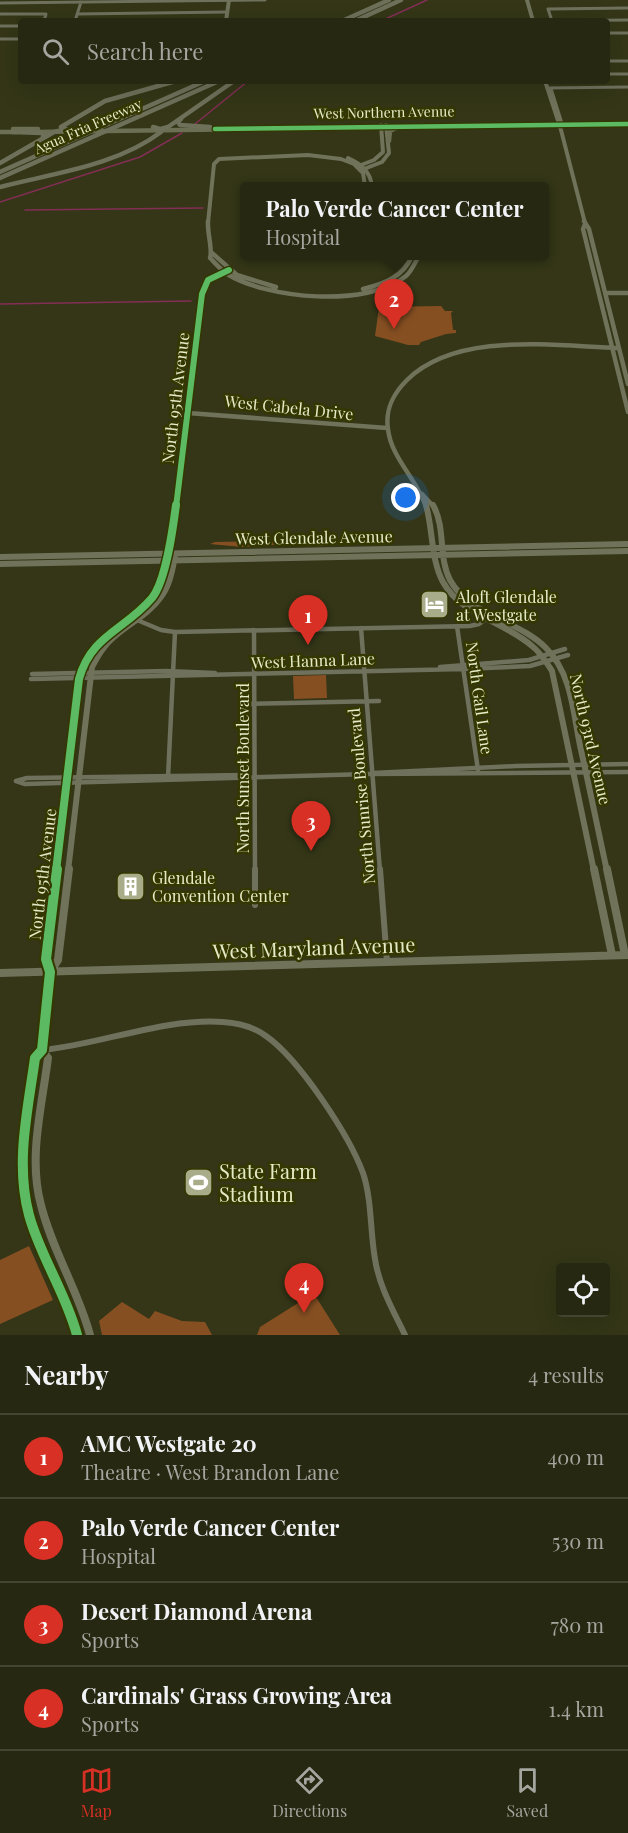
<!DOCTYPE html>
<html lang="en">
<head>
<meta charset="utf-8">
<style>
  body { margin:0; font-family:"Playfair Display",serif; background:#33341f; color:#f1f3f6 }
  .controls { position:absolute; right:18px; bottom:18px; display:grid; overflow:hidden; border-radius:6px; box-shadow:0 6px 24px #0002 }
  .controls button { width:54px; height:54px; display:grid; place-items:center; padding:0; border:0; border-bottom:2px solid #434431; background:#272811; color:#f1f3f6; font:30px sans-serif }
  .you { position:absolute; left:406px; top:498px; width:21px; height:21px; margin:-15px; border:4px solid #fff; border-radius:50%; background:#1a73e8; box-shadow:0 0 0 9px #1a73e833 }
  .badge { display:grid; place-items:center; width:39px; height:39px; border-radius:50%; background:#d93025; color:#fff; font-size:20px; font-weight:700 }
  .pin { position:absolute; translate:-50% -50px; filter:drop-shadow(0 2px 3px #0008) }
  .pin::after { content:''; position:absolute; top:32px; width:21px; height:18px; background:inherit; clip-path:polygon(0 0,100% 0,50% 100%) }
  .popup { position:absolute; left:240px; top:182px; width:309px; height:78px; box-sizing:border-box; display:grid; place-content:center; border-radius:6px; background:#272811; filter:drop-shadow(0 2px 4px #0005); font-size:20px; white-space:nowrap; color:#a4a69f }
  .popup b { font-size:22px; color:#f1f3f6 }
  .popup::after { content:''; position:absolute; left:50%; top:100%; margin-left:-12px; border:12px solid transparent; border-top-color:#272811 }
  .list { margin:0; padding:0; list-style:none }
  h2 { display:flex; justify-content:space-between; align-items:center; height:78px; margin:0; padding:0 24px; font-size:26px }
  h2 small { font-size:20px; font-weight:400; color:#a4a69f }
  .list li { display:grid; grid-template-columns:39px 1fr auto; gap:18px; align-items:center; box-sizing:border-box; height:84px; padding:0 24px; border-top:2px solid #434431 }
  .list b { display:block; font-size:22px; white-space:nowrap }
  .list p { margin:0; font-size:20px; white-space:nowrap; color:#a4a69f }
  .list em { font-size:20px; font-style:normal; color:#a4a69f }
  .icon { flex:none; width:33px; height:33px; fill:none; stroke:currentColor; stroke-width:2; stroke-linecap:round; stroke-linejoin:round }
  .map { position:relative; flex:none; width:628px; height:1335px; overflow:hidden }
  .search { position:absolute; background:#272811; box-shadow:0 6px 24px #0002; left:18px; right:18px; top:18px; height:66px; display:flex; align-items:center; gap:15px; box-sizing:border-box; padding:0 21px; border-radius:6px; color:#a4a69f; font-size:22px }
  .sheet { height:414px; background:#272811 }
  nav { display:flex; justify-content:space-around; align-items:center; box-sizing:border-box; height:84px; border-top:2px solid #434431; background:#272811; font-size:16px; color:#a4a69f }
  nav a { display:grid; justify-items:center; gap:3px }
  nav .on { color:#d93025 }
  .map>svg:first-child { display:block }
  .green { fill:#864f22 }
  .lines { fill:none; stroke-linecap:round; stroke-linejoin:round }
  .stream { stroke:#832e55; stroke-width:1.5 }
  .street-far2 { stroke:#6f715d; stroke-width:3 }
  .street-far1 { stroke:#6f715d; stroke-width:4.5 }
  .street { stroke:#6f715d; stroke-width:6 }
  .secondary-far3 { stroke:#70725a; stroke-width:4 }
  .secondary-far2 { stroke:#70725a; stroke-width:4.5 }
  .secondary-far1 { stroke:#70725a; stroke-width:6 }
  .secondary { stroke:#70725a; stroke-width:8 }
  .primary { stroke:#6c6f54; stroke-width:4.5 }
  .highway { stroke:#6e705a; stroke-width:4.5 }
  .highway-bridge { stroke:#6e705a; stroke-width:4.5 }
  .cycleway-far3-casing { stroke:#343800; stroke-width:7 }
  .cycleway-far2-casing { stroke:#343800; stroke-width:9 }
  .cycleway-far1-casing { stroke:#343800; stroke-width:11 }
  .cycleway-casing { stroke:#343800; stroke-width:14 }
  .cycleway-far3 { stroke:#5cba63; stroke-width:4.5 }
  .cycleway-far2 { stroke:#5cba63; stroke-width:6 }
  .cycleway-far1 { stroke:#5cba63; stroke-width:8 }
  .cycleway { stroke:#5cba63; stroke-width:10 }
  .labels { text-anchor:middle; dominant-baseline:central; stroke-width:5; stroke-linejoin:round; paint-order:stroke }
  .far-street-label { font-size:14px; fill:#e6ebc7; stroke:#343800 }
  .street-label { font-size:16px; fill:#e6ebc7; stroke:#343800 }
  .poi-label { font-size:16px; fill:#e6ebc7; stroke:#343800; text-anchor:start }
  .near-street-label { font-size:20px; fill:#e6ebc7; stroke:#343800 }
  .near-poi-label { font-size:20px; fill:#e6ebc7; stroke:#343800; text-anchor:start }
</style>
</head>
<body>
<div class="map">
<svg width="628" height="1335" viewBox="0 0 628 1335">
  <rect width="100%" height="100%" fill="#343617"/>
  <path class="green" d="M441 306 445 311H453L451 313 453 330H456V333L446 334 421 342 419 345H408L375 336 379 307Z
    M319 540 323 542V546L271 545 242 547 210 544 215 542Z
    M326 675 327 698 294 699 293 676Z
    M29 1246 53 1300 0 1324V1260Z
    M316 1297 340 1335H257L260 1327 306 1298Z
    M122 1302 149 1319 155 1311 182 1321 205 1322 212 1335H102L99 1321Z"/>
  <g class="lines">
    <path class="stream" d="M381 21 427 0
      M195 124 248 81
      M0 202 140 157 182 133
      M25 210 203 208
      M0 304 191 301"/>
    <path class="street-far2" d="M0 3 265 0
      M0 14H46L44 21
      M77 14 227 12
      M75 21 81 2
      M529 21 628 20
      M552 21 548 9 628 8
      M0 26H21
      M607 33H628
      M0 39H21
      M607 61H628
      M607 74H628
      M547 88 628 87"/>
    <path class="street-far1" d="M137 620 161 630 175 632 470 626 479 624 488 618
      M457 626 478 770
      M361 628 380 871
      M254 630 255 871
      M440 667 529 660 565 649
      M32 674 166 671 215 673
      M31 679 463 669 530 666 568 655
      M242 704 379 701
      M373 773 516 766 628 764
      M168 778 175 632
      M16 781 25 784 368 774 628 772
      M16 781 27 778 247 775"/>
    <path class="street" d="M255 869V905
      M380 869 387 962
      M43 1050C103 1044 162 1018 223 1022 238 1023 254 1027 266 1036 299 1059 349 1135 363 1173 372 1200 370 1231 375 1259 379 1286 393 1310 405 1335"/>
    <path class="secondary-far3" d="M527 0 533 21
      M226 21 229 0
      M545 81 561 130 585 223
      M551 90 562 125 560 127
      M348 158C361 164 370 171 372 186
      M361 165 374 160 383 152 381 125
      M364 169 382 162 389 153 386 125
      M208 223 214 164 219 159 308 155 341 159 354 164 363 173 365 186"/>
    <path class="secondary-far2" d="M208 221C207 233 213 250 210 258 215 263 221 270 227 274 268 299 367 308 406 276 412 271 415 262 419 256
      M584 221 589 229 628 384
      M585 224 583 229 628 412
      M212 253 237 275 276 287
      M363 289C384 284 403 277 412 256
      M605 293H628
      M188 413 387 428
      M422 494 434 507
      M176 507 202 294 208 280 229 270
      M426 507C417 479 391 458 388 429 385 409 393 394 407 380 457 331 554 346 619 348"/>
    <path class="secondary-far1" d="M426 505C433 530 431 560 443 582 461 615 505 622 532 646 541 653 546 662 552 671L594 871
      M433 505C446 528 438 557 450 580 469 615 520 621 546 648 573 675 573 715 581 750 590 790 598 830 607 871
      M0 557 628 544
      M0 564 628 551
      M56 871 79 679C91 635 125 630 152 598 166 581 173 528 176 505
      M68 871 92 667C98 656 104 645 114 637 130 623 149 614 161 597 170 585 172 571 175 557"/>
    <path class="secondary" d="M57 869 46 959 50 972 42 1050 35 1058C28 1109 15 1163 29 1215 40 1256 66 1293 77 1335
      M594 869 612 955
      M607 869 625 955
      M50 972 58 960 69 869
      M0 973 628 955
      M42 1050 48 1058C42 1106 28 1158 41 1205 52 1250 78 1290 90 1335"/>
    <path class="primary" d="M13 129H38
      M0 132H17
      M34 132 628 124
      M389 141 390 131 396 128"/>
    <path class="highway" d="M342 21 389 0
      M355 21 401 0
      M181 119 178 122 180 125 210 127
      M108 124 205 81
      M122 124 219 81
      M157 130 168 127 234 81
      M70 131 61 127 105 101 176 81
      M12 132 41 133 44 135 42 139
      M0 163 54 132 66 129
      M0 172 83 135
      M0 178 97 135
      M0 187C54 173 116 166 161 132L160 129 153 127"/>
    <path class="highway-bridge" d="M83 135 108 124
      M97 135 122 124"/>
    <defs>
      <path id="cycleway-far3" d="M215 129 628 124"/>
      <path id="cycleway-far2" d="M176 507 202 294 208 280 229 270"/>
      <path id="cycleway-far1" d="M56 871 79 679C91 635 125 630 152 598 166 581 173 528 176 505"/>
      <path id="cycleway" d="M57 869 46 959 50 972 42 1050 35 1058C28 1109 15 1163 29 1215 40 1256 66 1293 77 1335"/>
    </defs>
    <use href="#cycleway-far3" class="cycleway-far3-casing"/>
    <use href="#cycleway-far2" class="cycleway-far2-casing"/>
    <use href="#cycleway-far1" class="cycleway-far1-casing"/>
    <use href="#cycleway" class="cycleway-casing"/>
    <use href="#cycleway-far3" class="cycleway-far3"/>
    <use href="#cycleway-far2" class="cycleway-far2"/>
    <use href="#cycleway-far1" class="cycleway-far1"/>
    <use href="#cycleway" class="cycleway"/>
  </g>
  <defs>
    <symbol id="hotel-square" viewBox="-11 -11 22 22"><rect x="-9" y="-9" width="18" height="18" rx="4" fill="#a8ac89" stroke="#343800"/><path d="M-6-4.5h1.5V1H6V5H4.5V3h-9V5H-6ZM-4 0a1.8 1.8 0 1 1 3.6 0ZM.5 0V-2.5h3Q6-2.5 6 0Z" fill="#fff"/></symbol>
    <symbol id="building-square" viewBox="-11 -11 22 22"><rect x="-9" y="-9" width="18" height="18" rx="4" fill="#a8ac89" stroke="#343800"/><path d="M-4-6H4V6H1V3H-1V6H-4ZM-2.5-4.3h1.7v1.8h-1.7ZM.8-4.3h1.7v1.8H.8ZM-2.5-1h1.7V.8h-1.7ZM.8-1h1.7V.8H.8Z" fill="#fff"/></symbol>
    <symbol id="stadium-square" viewBox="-11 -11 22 22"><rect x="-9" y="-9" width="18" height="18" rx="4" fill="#a8ac89" stroke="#343800"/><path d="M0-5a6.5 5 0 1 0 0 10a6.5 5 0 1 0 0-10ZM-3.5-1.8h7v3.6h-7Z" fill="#fff"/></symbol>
  </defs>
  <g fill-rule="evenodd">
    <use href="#hotel-square" x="418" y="588" width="33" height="33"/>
    <use href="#building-square" x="114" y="870" width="33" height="33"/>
    <use href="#stadium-square" x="182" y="1166" width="33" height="33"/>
  </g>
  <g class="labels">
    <g class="far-street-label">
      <text transform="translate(384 112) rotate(-1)">West Northern Avenue</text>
      <text transform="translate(88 126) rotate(-24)">Agua Fria Freeway</text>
    </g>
    <g class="street-label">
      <text transform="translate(175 398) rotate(-83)">North 95th Avenue</text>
      <text transform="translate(289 407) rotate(6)">West Cabela Drive</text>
      <text transform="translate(314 537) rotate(-1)">West Glendale Avenue</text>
      <text transform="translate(313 660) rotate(-2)">West Hanna Lane</text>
      <text transform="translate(480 698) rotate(82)">North Gail Lane</text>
      <text transform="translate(591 739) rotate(77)">North 93rd Avenue</text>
      <text transform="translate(242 768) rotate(-90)">North Sunset Boulevard</text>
      <text transform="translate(361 796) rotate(-95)">North Sunrise Boulevard</text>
      <text transform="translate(42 874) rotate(-83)">North 95th Avenue</text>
    </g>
    <g class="poi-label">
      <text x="456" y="596">Aloft Glendale<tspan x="456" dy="18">at Westgate</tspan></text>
      <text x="152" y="877">Glendale<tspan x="152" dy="18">Convention Center</tspan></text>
    </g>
    <g class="near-street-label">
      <text transform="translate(314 947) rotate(-2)">West Maryland Avenue</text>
    </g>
    <g class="near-poi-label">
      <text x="219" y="1170">State Farm<tspan x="219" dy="23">Stadium</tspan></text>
    </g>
  </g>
</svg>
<div class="controls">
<button><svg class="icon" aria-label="locate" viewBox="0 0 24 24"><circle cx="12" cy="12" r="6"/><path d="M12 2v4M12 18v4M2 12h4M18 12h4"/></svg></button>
</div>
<div class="you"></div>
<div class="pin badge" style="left:308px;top:645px">1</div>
<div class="pin badge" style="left:394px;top:329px">2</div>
<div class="popup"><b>Palo Verde Cancer Center</b>Hospital</div>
<div class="pin badge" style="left:311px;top:851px">3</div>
<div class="pin badge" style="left:304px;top:1313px">4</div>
<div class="search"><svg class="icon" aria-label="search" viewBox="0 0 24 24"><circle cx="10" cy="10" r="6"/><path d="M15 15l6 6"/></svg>Search here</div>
</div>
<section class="sheet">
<h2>Nearby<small>4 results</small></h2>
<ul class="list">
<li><span class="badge">1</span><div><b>AMC Westgate 20</b><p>Theatre · West Brandon Lane</p></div><em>400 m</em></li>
<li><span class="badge">2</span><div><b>Palo Verde Cancer Center</b><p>Hospital</p></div><em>530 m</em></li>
<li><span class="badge">3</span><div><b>Desert Diamond Arena</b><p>Sports</p></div><em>780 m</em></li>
<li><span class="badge">4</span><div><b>Cardinals' Grass Growing Area</b><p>Sports</p></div><em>1.4 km</em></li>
</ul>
</section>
<nav>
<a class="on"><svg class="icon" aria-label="map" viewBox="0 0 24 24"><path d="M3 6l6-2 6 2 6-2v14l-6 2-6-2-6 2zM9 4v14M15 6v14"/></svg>Map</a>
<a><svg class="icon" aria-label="directions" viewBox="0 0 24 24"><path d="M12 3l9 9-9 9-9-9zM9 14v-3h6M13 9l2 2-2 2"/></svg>Directions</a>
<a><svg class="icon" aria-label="saved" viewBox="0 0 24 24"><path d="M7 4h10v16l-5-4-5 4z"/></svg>Saved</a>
</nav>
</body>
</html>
